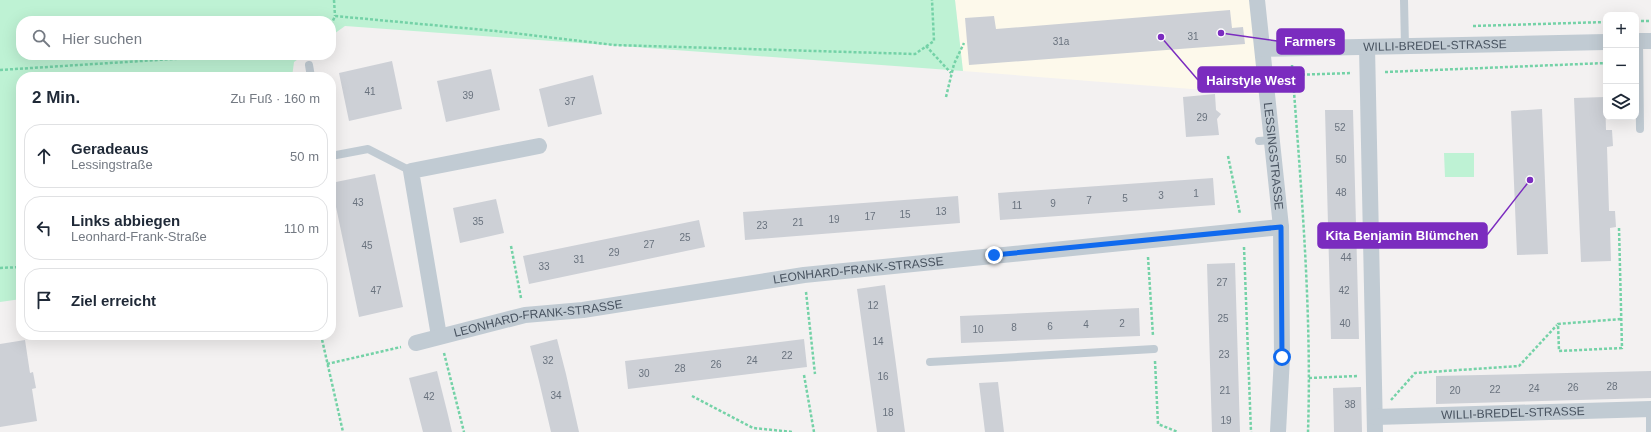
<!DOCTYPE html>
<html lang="de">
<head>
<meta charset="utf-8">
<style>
  body { margin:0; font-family:Helvetica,sans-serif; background:#f2f2f3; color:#1f2937 }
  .controls { position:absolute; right:12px; top:12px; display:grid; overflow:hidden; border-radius:8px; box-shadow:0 4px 16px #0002 }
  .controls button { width:36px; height:36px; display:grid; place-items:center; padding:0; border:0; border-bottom:1px solid #e0e1e3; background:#fff; color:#1f2937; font:20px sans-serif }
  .stop { position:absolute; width:12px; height:12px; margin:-9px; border:3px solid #106aee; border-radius:50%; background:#fff }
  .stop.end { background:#106aee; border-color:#fff; box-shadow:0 1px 4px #0008 }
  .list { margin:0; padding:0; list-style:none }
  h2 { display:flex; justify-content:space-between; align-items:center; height:52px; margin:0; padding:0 16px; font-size:17px }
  h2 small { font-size:13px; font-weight:400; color:#747a83 }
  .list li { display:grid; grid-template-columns:26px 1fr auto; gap:12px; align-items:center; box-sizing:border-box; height:64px; margin:0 8px 8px; padding:0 8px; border:1px solid #e0e1e3; border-radius:16px }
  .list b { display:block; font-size:15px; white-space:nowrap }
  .list p { margin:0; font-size:13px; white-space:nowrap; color:#747a83 }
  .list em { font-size:13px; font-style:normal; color:#747a83 }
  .icon { flex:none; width:22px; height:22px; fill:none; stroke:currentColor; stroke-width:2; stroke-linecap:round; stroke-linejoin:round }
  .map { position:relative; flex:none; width:1651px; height:432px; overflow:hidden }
  .search { position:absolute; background:#fff; box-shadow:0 4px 16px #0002; left:16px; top:16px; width:320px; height:44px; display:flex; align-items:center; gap:10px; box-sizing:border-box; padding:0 14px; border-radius:16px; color:#747a83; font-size:15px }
  .panel { position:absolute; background:#fff; box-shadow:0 4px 16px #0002; left:16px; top:72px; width:320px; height:268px; border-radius:16px }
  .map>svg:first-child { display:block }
  .commercial { fill:#fdf9eb }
  .green { fill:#bef2d4 }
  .building { fill:#cdd0d6 }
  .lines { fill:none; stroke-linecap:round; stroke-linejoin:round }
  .path { stroke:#74d2a7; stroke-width:2.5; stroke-dasharray:3 2; stroke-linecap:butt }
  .service { stroke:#c1cbd3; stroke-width:8 }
  .minor { stroke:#c1cbd3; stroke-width:16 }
  .route { stroke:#106aee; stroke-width:5 }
  .labels { text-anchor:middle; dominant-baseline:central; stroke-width:3; stroke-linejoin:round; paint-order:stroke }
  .number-label { font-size:10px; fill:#69727e }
  .street-label { font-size:12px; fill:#485360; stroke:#fff }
  .leader { fill:none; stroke:#7b2cbf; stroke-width:1.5 }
  .callout-dot { fill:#7b2cbf; stroke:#fff; stroke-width:1.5 }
  .callout { fill:#7b2cbf; stroke:#7b2cbf; stroke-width:1.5 }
  .callout-label { font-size:13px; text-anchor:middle; font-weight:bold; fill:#fff }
</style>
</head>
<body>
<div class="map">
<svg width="1651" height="432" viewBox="0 0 1651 432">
  <rect width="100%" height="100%" fill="#f3f1f1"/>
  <path class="commercial" d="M955 0H1257L1268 95 963 71Z"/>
  <path class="green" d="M0 0H955L963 71 345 26 331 36V21H21V55H304L294 62 292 77H21V299L0 302Z
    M1444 153H1474V177H1445Z"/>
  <path class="building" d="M1230 10 1232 28 1243 27 1245 44 969 65 965 18 994 16 996 29Z
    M392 61 402 109 349 121 339 73Z
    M491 69 500 110 446 122 437 81Z
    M593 75 602 114 548 127 539 89Z
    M1215 94 1216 110 1221 114 1217 119 1219 135 1186 137 1183 97Z
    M1605 97 1606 130H1612L1613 146 1607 147 1609 211H1615L1616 227 1610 228 1611 261 1581 262 1574 98Z
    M1542 109 1548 254 1517 255 1511 111Z
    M1325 110H1353L1359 339H1331Z
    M375 174 403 307 359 317 331 183Z
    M1213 178 1215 205 1000 220 998 193Z
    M958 196 960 223 745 240 743 212Z
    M496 199 504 233 460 243 453 208Z
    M699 220 705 247 529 284 523 256Z
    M1235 263 1240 432H1212L1207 264Z
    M885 285 895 357 905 432H877L862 325 857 289Z
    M1139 308 1140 336 961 343 960 316Z
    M557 339 566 374 579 432H551L539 381 530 346Z
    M804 339 807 367 628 389 625 361Z
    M25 340 30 373 33 372 36 388 32 389 37 421 0 427V344Z
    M437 371 448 415 452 432H423L409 378Z
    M1651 371V398L1436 404V376Z
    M998 382 1004 432H985L979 383Z
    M1361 387 1362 432H1334L1333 388Z"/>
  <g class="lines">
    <path class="path" d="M334 0 335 16
      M1636 21H1651
      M331 25 335 16 496 31 614 45 915 54 934 41 932 0
      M1473 26 1606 22
      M926 46 951 73
      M1292 65C1301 187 1312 310 1308 432
      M0 70 236 55
      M1385 72 1606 63
      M1292 75 1352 73
      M946 97 954 64 964 43
      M1228 156 1240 214
      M1619 228 1622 348 1559 351 1558 324 1621 319
      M511 246 521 298
      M1244 247 1251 432
      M1148 257 1153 336
      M0 268 21 267
      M806 292 815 374
      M321 335 343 432
      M444 353 464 432
      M1155 361 1158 424 1178 432
      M327 364 401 347
      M804 375 814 432
      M1309 378 1357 376
      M692 396 753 428 793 432
      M1391 400 1415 373 1519 366 1557 325"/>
    <path class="service" d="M1404 0 1405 46
      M1639 41 1640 129
      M309 65 311 77
      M1259 141 1272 140
      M331 156 368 149 411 171
      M930 362 1154 349
      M1650 409V432"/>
    <g class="minor">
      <path id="s1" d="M1257 0 1281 227 1282 357 1278 432"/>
      <path d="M1636 41H1651"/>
      <path d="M1367 47 1375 432"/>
      <path id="s2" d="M1263 49 1606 42"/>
      <path d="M439 336 411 171 539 146"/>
      <path id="s3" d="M416 343 525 315 583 310 804 275 1281 227"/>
      <path id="s4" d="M1375 417 1651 409"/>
    </g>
  </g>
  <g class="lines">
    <path class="route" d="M994 255 1281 227 1282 357"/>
  </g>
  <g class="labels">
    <g class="number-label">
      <text x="1193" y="36">31</text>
      <text x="1061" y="41">31a</text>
      <text x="370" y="91">41</text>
      <text x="468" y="95">39</text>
      <text x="570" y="101">37</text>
      <text x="1202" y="117">29</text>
      <text x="1340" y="127">52</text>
      <text x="1341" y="159">50</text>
      <text x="1341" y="192">48</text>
      <text x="1196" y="193">1</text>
      <text x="1161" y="195">3</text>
      <text x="1125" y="198">5</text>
      <text x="1089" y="200">7</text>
      <text x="358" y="202">43</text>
      <text x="1053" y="203">9</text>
      <text x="1017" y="205">11</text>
      <text x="941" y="211">13</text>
      <text x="905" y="214">15</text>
      <text x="870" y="216">17</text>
      <text x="834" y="219">19</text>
      <text x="478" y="221">35</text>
      <text x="798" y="222">21</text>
      <text x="762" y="225">23</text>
      <text x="685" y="237">25</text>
      <text x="649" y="244">27</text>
      <text x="367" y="245">45</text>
      <text x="614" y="252">29</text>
      <text x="1346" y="257">44</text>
      <text x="579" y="259">31</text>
      <text x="544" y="266">33</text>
      <text x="1222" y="282">27</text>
      <text x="376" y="290">47</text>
      <text x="1344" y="290">42</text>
      <text x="873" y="305">12</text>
      <text x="1223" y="318">25</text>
      <text x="1122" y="323">2</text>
      <text x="1345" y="323">40</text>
      <text x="1086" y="324">4</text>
      <text x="1050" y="326">6</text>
      <text x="1014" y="327">8</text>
      <text x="978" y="329">10</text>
      <text x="878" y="341">14</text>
      <text x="1224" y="354">23</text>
      <text x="787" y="355">22</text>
      <text x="548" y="360">32</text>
      <text x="752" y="360">24</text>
      <text x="716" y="364">26</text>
      <text x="680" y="368">28</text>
      <text x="644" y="373">30</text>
      <text x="883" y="376">16</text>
      <text x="1612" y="386">28</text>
      <text x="1573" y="387">26</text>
      <text x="1534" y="388">24</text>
      <text x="1495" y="389">22</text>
      <text x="1225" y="390">21</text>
      <text x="1455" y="390">20</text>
      <text x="556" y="395">34</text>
      <text x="429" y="396">42</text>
      <text x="1350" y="404">38</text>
      <text x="888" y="412">18</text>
      <text x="1226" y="420">19</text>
    </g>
    <g class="street-label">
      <text stroke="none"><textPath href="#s2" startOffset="172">WILLI-BREDEL-STRASSE</textPath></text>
      <text stroke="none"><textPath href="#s1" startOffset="157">LESSINGSTRASSE</textPath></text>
      <text stroke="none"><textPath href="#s3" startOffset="449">LEONHARD-FRANK-STRASSE</textPath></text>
      <text stroke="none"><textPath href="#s3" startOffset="125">LEONHARD-FRANK-STRASSE</textPath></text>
      <text stroke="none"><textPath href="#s4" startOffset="138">WILLI-BREDEL-STRASSE</textPath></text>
    </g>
  </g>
  <path class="leader" d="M1221 33L1277 41M1161 37L1198 80M1530 180L1487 235"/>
  <g class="callout-dot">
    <circle cx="1221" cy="33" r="4"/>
    <circle cx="1161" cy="37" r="4"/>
    <circle cx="1530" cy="180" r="4"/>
  </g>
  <g class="callout">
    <rect x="1277" y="29" width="67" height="25" rx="4"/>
    <rect x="1198" y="67" width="106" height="25" rx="4"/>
    <rect x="1318" y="223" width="169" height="25" rx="4"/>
  </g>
  <g class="callout-label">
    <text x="1310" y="46">Farmers</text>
    <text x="1251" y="85">Hairstyle West</text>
    <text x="1402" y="240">Kita Benjamin Blümchen</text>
  </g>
</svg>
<div class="controls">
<button>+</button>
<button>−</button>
<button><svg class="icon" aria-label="layers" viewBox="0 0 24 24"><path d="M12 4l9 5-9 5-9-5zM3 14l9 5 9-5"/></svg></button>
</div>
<div class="stop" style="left:1282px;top:357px"></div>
<div class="stop end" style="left:994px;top:255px"></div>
<div class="search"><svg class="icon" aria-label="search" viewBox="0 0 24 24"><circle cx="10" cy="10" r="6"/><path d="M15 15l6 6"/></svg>Hier suchen</div>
<section class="panel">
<h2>2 Min.<small>Zu Fuß · 160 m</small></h2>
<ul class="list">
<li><svg class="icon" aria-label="ahead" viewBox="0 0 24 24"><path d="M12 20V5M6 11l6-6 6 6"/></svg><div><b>Geradeaus</b><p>Lessingstraße</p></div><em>50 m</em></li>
<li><svg class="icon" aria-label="left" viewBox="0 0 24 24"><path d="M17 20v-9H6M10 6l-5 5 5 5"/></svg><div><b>Links abbiegen</b><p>Leonhard-Frank-Straße</p></div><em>110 m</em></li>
<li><svg class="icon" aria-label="arrive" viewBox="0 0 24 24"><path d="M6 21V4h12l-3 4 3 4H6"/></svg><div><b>Ziel erreicht</b></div></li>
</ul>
</section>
</div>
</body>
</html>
